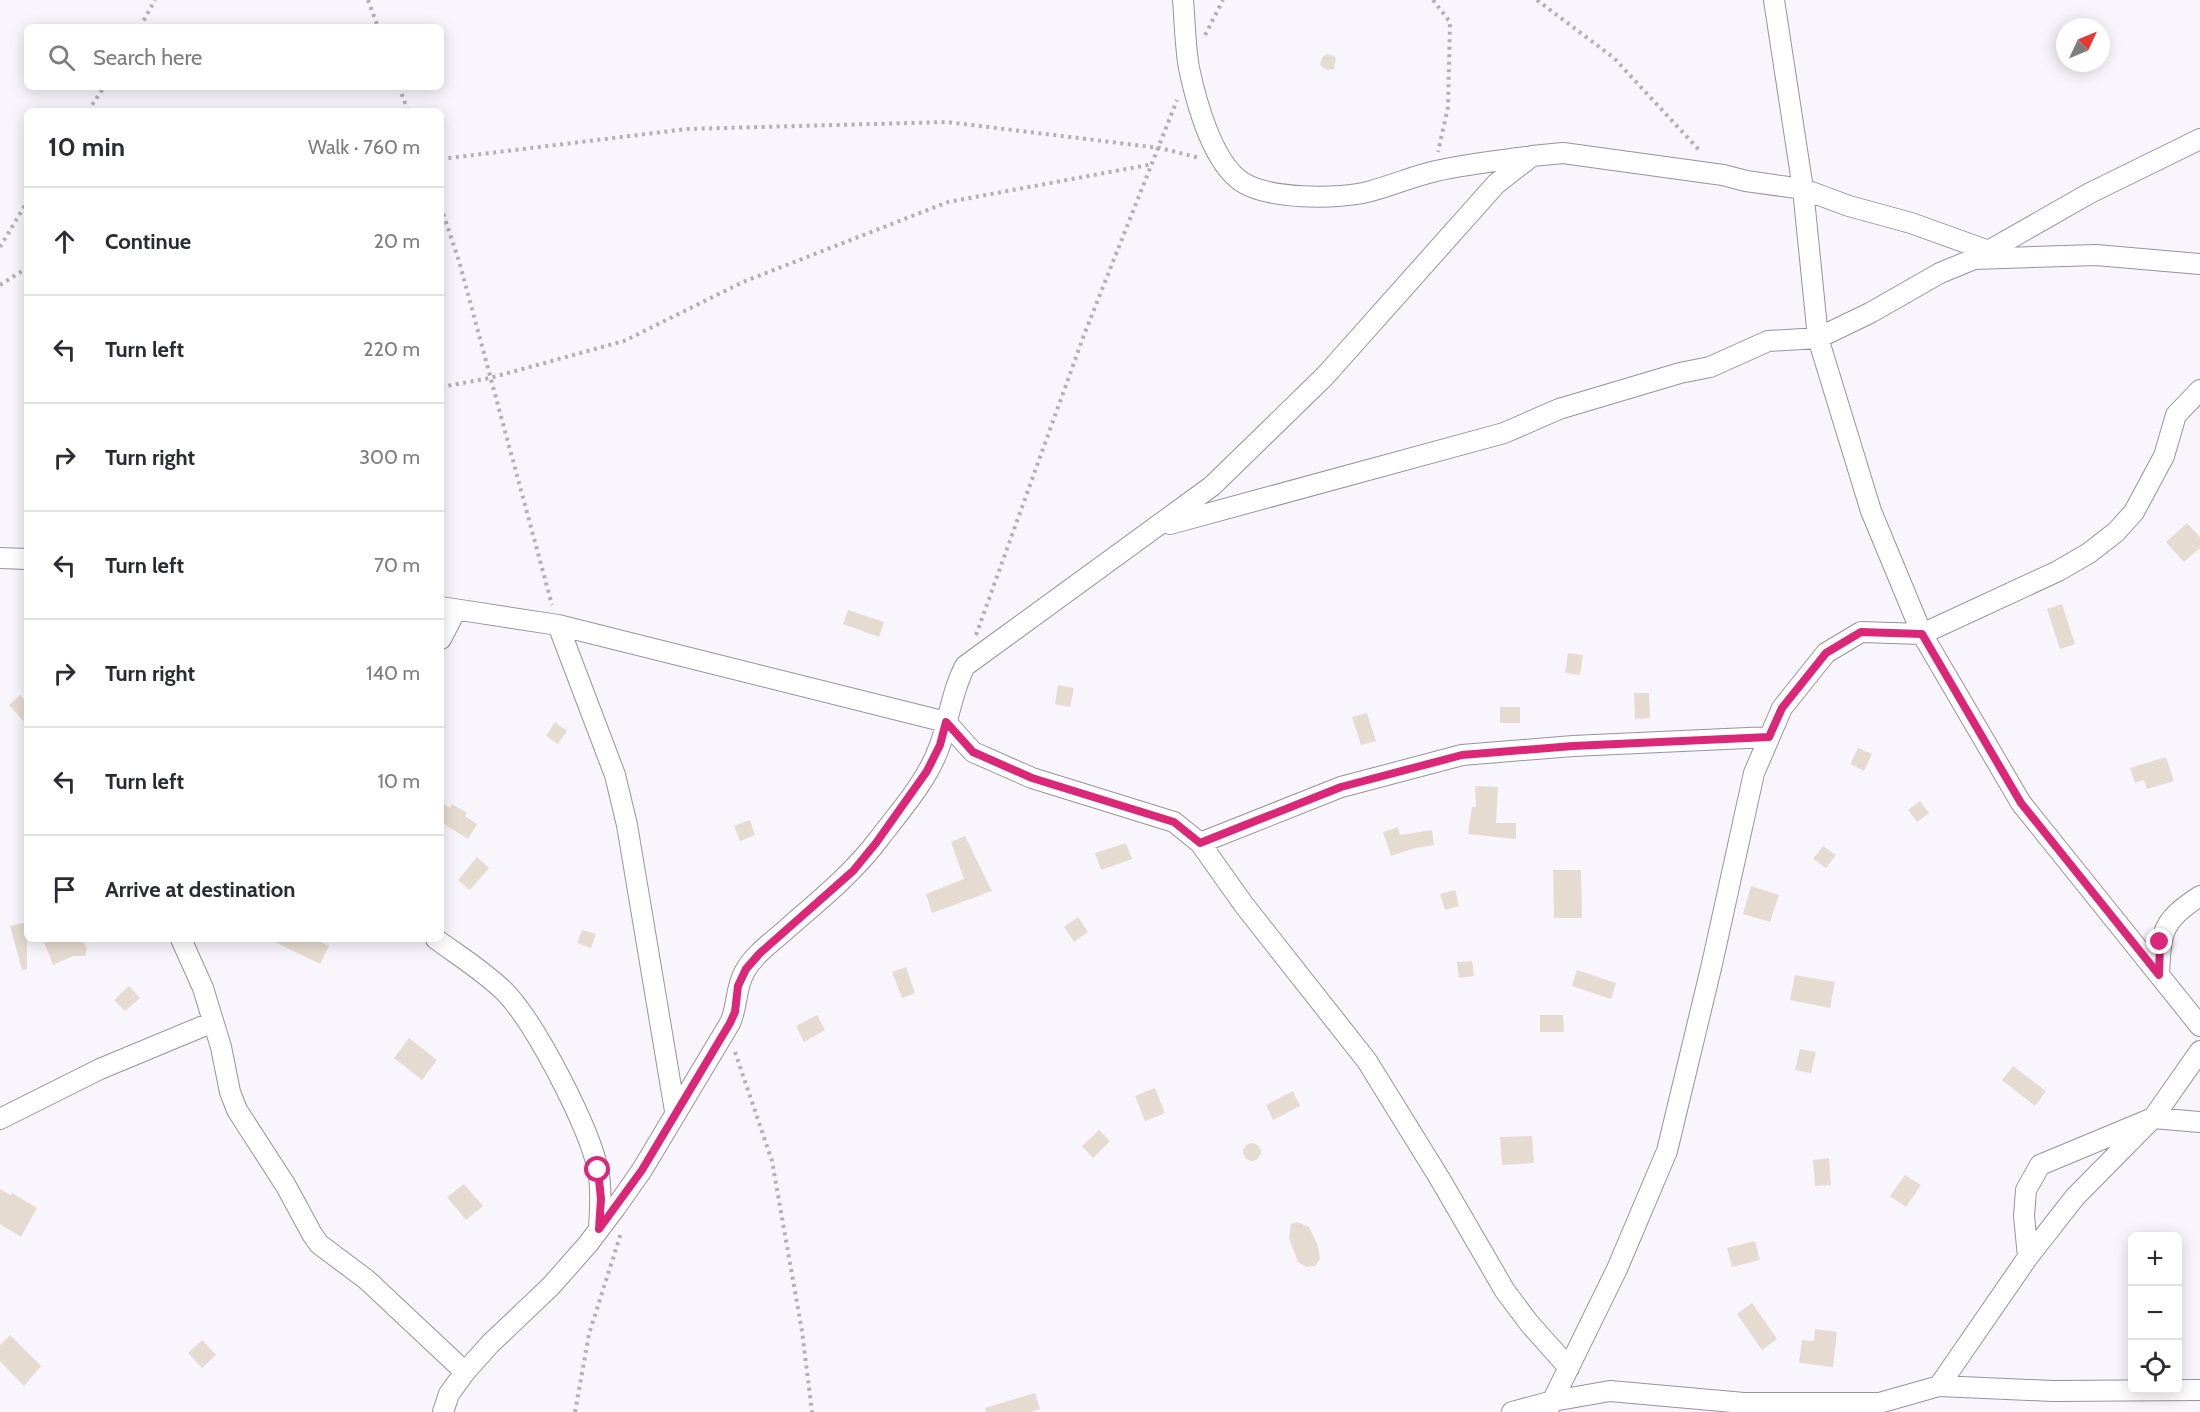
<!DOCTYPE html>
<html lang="en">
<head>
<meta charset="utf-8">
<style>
  body { margin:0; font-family:Cabin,sans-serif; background:#f7f7f7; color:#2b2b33 }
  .controls { position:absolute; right:18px; bottom:18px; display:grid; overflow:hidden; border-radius:9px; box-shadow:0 3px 15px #0003 }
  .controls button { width:54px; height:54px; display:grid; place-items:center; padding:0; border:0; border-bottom:2px solid #e1e1e2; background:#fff; color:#2b2b33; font:30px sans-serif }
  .compass { position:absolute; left:2056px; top:18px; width:54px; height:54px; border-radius:50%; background:#fff; box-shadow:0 3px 15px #0003; rotate:46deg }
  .stop { position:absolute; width:18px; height:18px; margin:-14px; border:4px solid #db2777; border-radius:50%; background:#fff }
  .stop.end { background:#db2777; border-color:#fff; box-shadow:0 2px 6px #0008 }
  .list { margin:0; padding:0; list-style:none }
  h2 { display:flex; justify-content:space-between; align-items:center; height:78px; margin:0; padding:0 24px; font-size:26px }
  h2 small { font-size:20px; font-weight:400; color:#7c7c81 }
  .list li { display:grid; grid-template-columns:39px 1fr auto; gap:18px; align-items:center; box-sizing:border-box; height:108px; padding:0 24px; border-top:2px solid #e1e1e2 }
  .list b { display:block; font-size:22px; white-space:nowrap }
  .list em { font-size:20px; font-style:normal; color:#7c7c81 }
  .icon { flex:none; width:33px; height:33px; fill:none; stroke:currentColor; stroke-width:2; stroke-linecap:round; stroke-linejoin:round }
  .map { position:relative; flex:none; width:2200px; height:1412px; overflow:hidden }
  .search { position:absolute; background:#fff; box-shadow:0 3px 15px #0003; left:24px; top:24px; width:420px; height:66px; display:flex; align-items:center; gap:15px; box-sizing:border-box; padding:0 21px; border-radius:9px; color:#7c7c81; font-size:22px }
  .panel { position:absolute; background:#fff; box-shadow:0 3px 15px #0003; left:24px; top:108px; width:420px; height:834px; border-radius:9px }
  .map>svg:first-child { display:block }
  .building { fill:#e6dbd1 }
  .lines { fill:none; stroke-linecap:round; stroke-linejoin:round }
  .minor-casing { stroke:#97929f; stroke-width:22 }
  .path { stroke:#b2b0b7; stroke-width:4; stroke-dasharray:3 4.5; stroke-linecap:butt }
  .minor { stroke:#fff; stroke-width:20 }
  .route { stroke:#db2777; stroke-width:8 }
</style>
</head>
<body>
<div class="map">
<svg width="2200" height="1412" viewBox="0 0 2200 1412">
  <rect width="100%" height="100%" fill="#f8f5fd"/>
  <path class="building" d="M1327 54 1336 57 1334 69 1327 70 1320 65 1322 58Z
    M2187 523 2200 537V548L2184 562 2166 542Z
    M2062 604 2075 644 2060 649 2047 609Z
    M848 610 884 622 879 637 843 624Z
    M1568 653 1583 655 1580 675 1565 673Z
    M1058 685 1074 688 1070 707 1055 704Z
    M1634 693H1649L1650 718 1635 719Z
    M20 695 27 703V725L9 705Z
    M1500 707H1520V723H1500Z
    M1367 713 1376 741 1361 745 1352 717Z
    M555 722 567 731 558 744 546 736Z
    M1858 748 1872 754 1864 771 1850 764Z
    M2166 757 2174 781 2147 789 2144 780 2135 783 2130 768Z
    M1475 786 1498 787 1496 823H1516V839L1468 834 1472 807H1476Z
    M1920 801 1929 813 1917 822 1908 810Z
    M441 802 450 808 452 804 467 813 465 816 477 824 468 839 441 822Z
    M750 820 755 835 740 841 734 826Z
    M1398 827 1400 835 1432 830 1434 845 1415 848 1391 856 1383 832Z
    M965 836 992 891 932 913 926 894 964 879 951 842Z
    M1126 843 1132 859 1101 870 1095 853Z
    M1823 846 1836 855 1826 868 1813 859Z
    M477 857 489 868 470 890 458 880Z
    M1553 870H1581L1582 918H1554Z
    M1751 886 1779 895 1770 922 1743 914Z
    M1455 890 1459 906 1445 910 1440 894Z
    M1078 917 1088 932 1074 942 1064 927Z
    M27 922V969L22 970 10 926Z
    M582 930 596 934 591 948 577 943Z
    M43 939H81L87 948 85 956H73L53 965Z
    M269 939H315L329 946 320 964Z
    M1472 961 1474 976 1459 978 1457 962Z
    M906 967 915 993 902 998 892 972Z
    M1577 970 1616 983 1611 999 1572 986Z
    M1795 975 1835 982 1830 1008 1790 1000Z
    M129 986 140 998 125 1011 114 1000Z
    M817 1015 825 1030 804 1042 796 1026Z
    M1540 1015H1563L1564 1032H1540Z
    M409 1038 437 1060 422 1080 394 1058Z
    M1800 1049 1816 1052 1811 1073 1795 1070Z
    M2013 1066 2046 1091 2035 1106 2002 1080Z
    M1155 1088 1165 1113 1145 1121 1135 1096Z
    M1293 1091 1300 1106 1273 1120 1266 1105Z
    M1099 1130 1110 1141 1093 1158 1082 1146Z
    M1532 1136 1534 1163 1502 1165 1500 1137Z
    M1243 1152a9 9 0 1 1 18 0a9 9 0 1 1-18 0Z
    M1829 1158 1831 1185 1815 1186 1813 1160Z
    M1905 1175 1921 1185 1906 1207 1890 1196Z
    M464 1184 483 1206 466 1220 447 1197Z
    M0 1189 10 1195 12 1193 37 1208 21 1237 0 1224Z
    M1297 1222 1309 1227 1318 1246 1320 1259 1315 1266 1307 1267 1298 1262 1289 1238 1291 1224Z
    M1755 1241 1760 1260 1732 1267 1727 1248Z
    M1752 1303 1777 1339 1762 1350 1737 1314Z
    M1815 1329 1837 1332 1833 1367 1799 1363 1802 1340 1814 1341Z
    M10 1335 41 1366 24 1386 0 1361V1345Z
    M202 1340 216 1355 202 1368 188 1353Z
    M1035 1393 1040 1409 1030 1412H986L985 1408Z"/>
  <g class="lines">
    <defs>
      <path id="minor" d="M1183 0C1185 22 1185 46 1189 68 1196 101 1211 157 1238 179 1263 200 1340 200 1371 191 1393 185 1414 176 1436 171 1466 164 1496 161 1526 157
        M1774 0 1803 189 1818 338 1871 511 1922 634 2021 803 2200 1026
        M1976 258 2090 193 2200 139
        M1170 524 1504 433 1559 409 1680 373 1710 367 1768 341 1818 338 1870 313 1940 273 1974 259 2096 255 2200 264
        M0 558 27 559
        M441 607 558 625 946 722 973 752 1032 778 1174 822 1200 843 1244 905 1367 1061 1440 1179 1505 1291 1529 1323 1569 1368
        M558 625 615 775 627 825 675 1111
        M441 639 456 610
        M1200 843 1341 787 1462 755 1573 746 1769 737
        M181 939 203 988 221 1047 230 1092 237 1110 286 1186 312 1234 319 1244 367 1280 465 1372
        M436 939C459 956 485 972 505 992 536 1024 589 1127 598 1170 602 1189 600 1210 599 1229
        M2159 975C2161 930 2162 921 2200 896
        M0 1119 100 1069 213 1022
        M2028 1257 2024 1216 2026 1190 2040 1165 2153 1118 2200 1122
        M1939 1386 2028 1257 2075 1197 2153 1118 2200 1051
        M443 1412 449 1394 465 1372 490 1344 551 1286 588 1244 616 1207 642 1170 730 1023C738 1006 735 988 745 971 755 953 775 940 790 926 821 899 853 873 878 840 900 811 928 780 940 745 949 719 952 691 965 666L1212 486 1325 376 1496 184 1532 156 1563 153 1723 175 1746 181 1803 189 1849 206 1911 223 1986 250
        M1512 1412 1553 1401 1610 1391 1744 1403H1879L1939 1386 2053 1391 2200 1390
        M1547 1412 1617 1269 1667 1151 1712 964 1754 773 1782 708 1826 653 1861 632 1922 634 2058 571 2089 553 2116 532 2134 512 2164 456 2176 415 2200 390"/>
    </defs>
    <use href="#minor" class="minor-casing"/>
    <path class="path" d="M368 0 378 27
      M1433 0 1450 22 1448 107 1438 152
      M1537 0 1614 58 1701 152
      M140 27 155 0
      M1205 35 1223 0
      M399 87 408 111
      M88 111 104 87
      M441 159 687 129 947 122 1160 148 1200 158
      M441 207 459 261 552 605
      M0 247 27 202
      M0 285 27 268
      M441 387 490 378 624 341 743 282 948 202 1153 164
      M976 635 1084 335 1177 100
      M735 1052 772 1161 802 1331 812 1412
      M575 1412 589 1334 621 1233"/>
    <use href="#minor" class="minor"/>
  </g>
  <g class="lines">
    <path class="route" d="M598 1170 601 1199 599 1229 642 1170 730 1023 735 1012 738 986 746 969 760 953 853 871 876 843 927 771 940 745 946 722 973 752 1032 778 1174 822 1200 843 1341 787 1462 755 1573 746 1769 737 1782 708 1826 653 1861 632 1922 634 2021 803 2159 975 2160 942"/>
  </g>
</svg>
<div class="controls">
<button>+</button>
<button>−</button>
<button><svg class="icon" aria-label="locate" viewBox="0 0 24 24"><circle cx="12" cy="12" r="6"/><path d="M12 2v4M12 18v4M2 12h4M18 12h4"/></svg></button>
</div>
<svg class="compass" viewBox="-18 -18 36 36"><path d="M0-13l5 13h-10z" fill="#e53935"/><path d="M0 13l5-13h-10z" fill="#7c7c81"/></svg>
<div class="stop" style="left:598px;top:1170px"></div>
<div class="stop end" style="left:2160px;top:942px"></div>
<div class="search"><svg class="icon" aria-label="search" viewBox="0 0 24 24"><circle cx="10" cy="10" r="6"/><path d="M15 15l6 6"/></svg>Search here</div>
<section class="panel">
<h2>10 min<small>Walk · 760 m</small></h2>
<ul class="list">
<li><svg class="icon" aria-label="ahead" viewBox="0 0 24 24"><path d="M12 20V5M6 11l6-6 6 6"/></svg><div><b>Continue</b></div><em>20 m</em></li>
<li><svg class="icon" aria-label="left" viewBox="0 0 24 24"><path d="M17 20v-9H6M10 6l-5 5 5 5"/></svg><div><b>Turn left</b></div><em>220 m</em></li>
<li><svg class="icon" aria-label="right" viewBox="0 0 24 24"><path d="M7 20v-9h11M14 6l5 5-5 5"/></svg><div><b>Turn right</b></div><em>300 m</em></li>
<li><svg class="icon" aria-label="left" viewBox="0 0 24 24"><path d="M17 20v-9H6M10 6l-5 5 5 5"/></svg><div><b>Turn left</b></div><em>70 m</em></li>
<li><svg class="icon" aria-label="right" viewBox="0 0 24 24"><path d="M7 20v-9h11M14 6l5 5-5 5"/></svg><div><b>Turn right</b></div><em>140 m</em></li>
<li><svg class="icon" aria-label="left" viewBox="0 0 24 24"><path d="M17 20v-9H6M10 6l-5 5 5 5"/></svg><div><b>Turn left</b></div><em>10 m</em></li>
<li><svg class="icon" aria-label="arrive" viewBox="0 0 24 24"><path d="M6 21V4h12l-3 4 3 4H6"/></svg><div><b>Arrive at destination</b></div></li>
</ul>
</section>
</div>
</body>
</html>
